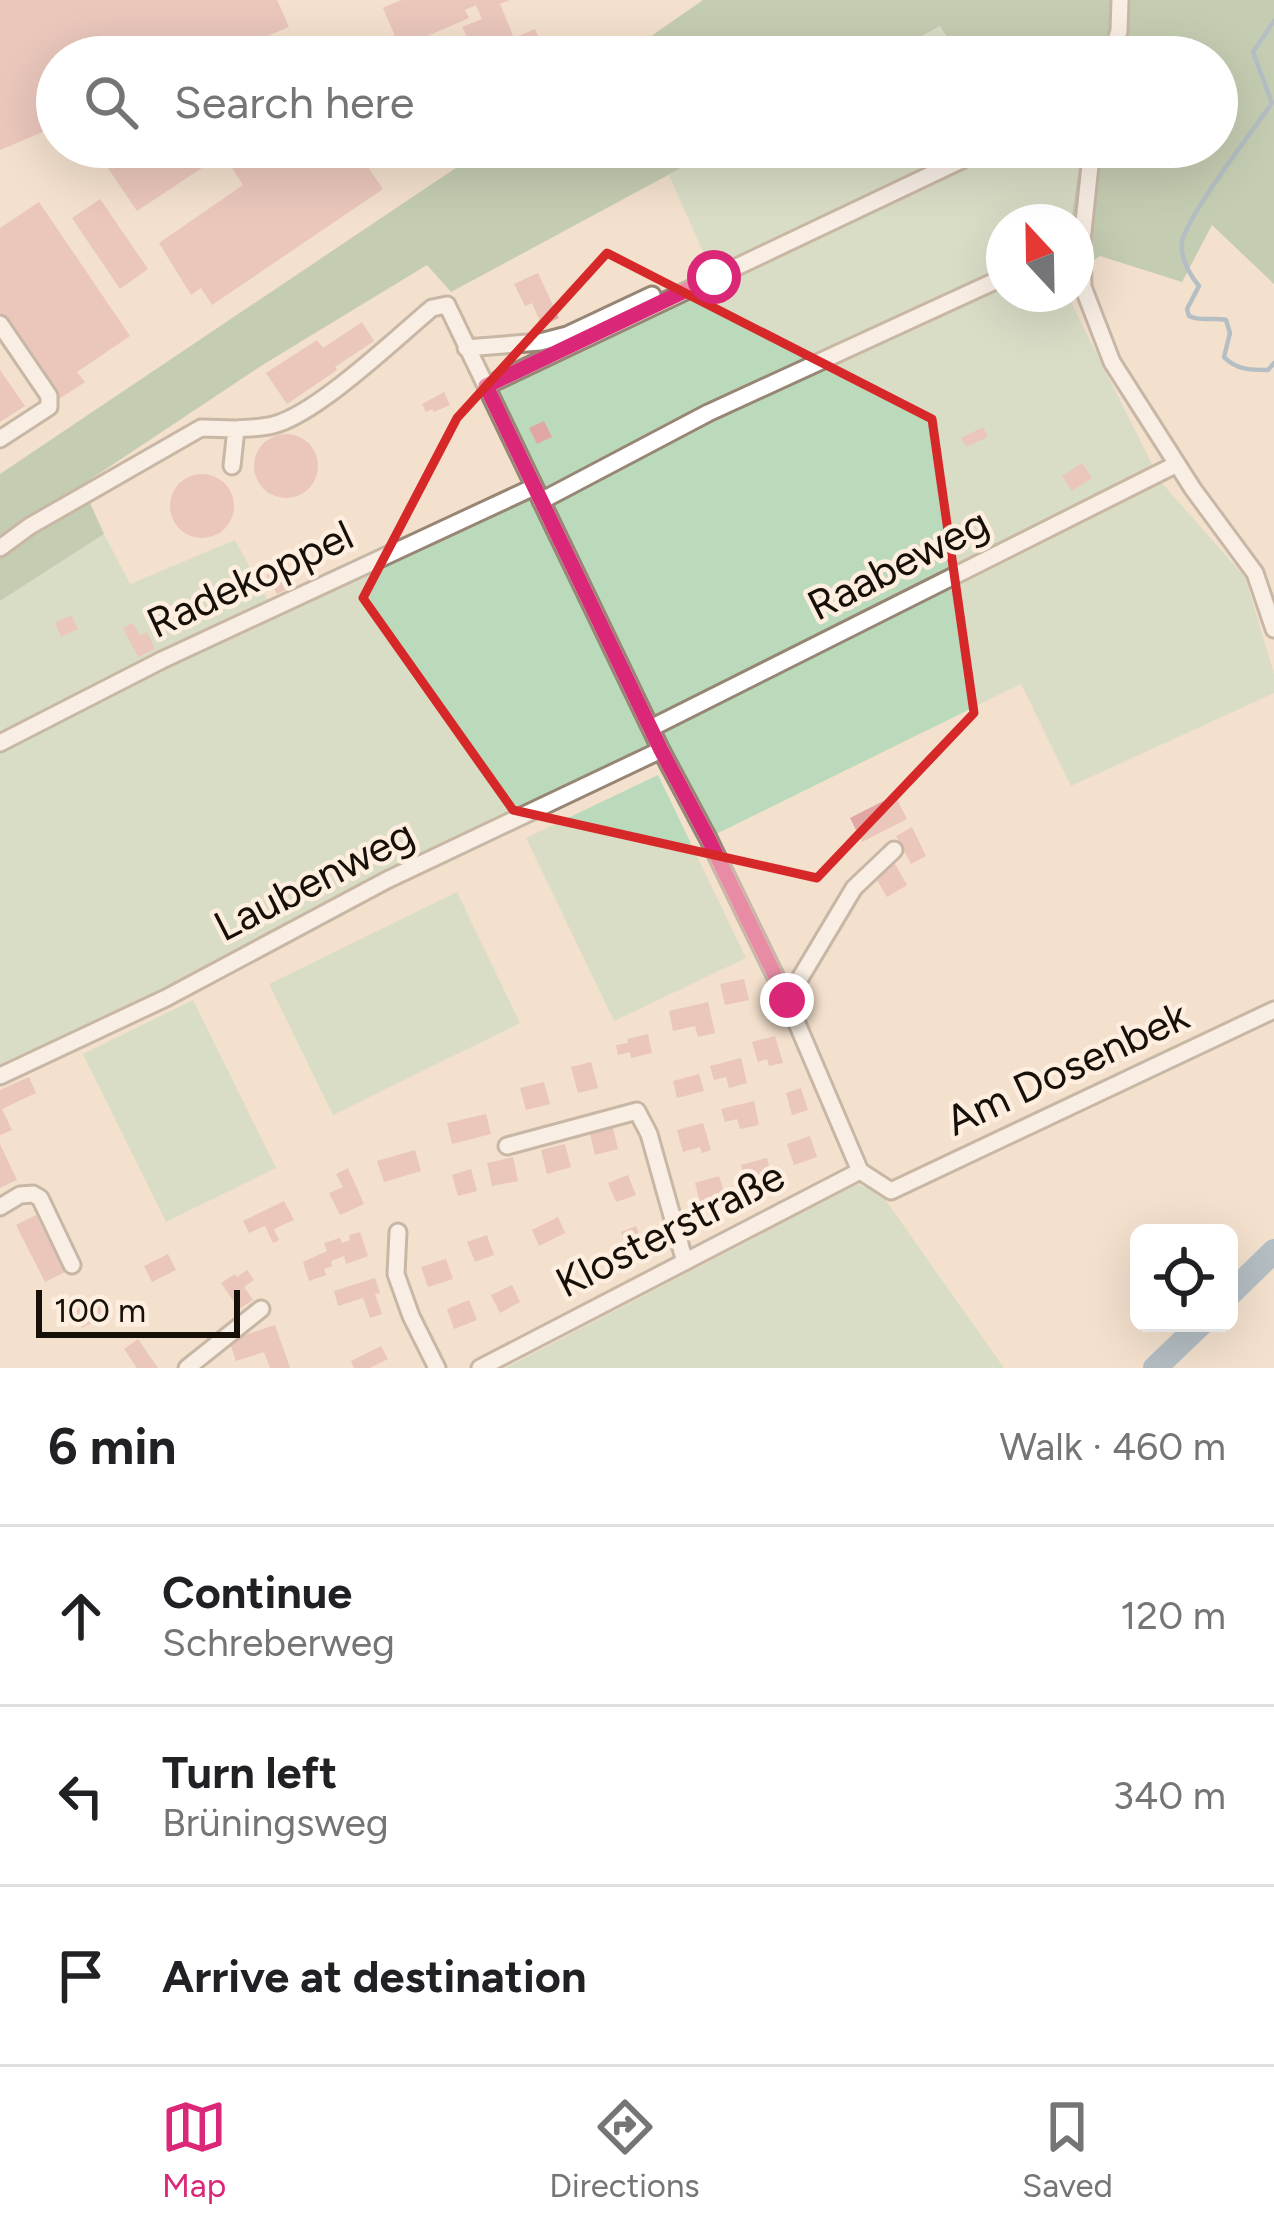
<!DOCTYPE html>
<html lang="en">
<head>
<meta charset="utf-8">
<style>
  body { margin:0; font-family:Figtree,sans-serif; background:#f2f2f2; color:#202124 }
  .controls { position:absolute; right:36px; bottom:36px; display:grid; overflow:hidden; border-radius:18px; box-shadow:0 12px 48px #0002 }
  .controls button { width:108px; height:108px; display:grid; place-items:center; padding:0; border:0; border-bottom:3px solid #e0e0e0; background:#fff; color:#202124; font:60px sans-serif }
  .compass { position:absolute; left:986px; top:204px; width:108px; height:108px; border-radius:50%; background:#fff; box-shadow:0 12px 48px #0002; rotate:338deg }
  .scale { position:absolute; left:36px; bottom:30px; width:204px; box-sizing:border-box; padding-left:12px; border:6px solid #161009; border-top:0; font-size:33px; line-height:42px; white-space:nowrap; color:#161009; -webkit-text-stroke:9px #fdeedf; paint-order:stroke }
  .stop { position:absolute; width:36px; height:36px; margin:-27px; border:9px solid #db2777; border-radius:50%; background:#fff }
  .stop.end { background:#db2777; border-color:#fff; box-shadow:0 3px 12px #0008 }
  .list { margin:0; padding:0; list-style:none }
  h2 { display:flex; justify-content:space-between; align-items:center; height:156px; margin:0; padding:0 48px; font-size:51px }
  h2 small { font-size:39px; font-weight:400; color:#757577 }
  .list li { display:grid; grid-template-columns:78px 1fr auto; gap:36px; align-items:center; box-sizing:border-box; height:180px; padding:0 48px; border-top:3px solid #e0e0e0 }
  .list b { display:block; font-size:45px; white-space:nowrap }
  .list p { margin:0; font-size:39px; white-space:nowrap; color:#757577 }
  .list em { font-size:39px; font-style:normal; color:#757577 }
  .icon { flex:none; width:66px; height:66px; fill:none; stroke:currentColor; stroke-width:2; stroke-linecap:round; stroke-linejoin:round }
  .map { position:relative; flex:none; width:1274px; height:1368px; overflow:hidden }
  .search { position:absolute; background:#fff; box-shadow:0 12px 48px #0002; left:36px; right:36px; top:36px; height:132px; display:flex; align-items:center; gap:30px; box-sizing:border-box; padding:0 42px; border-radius:66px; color:#757577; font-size:45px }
  .sheet { height:696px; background:#fff }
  nav { display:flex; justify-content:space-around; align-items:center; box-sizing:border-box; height:168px; border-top:3px solid #e0e0e0; background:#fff; font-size:33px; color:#757577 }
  nav a { display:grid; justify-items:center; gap:6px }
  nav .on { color:#db2777 }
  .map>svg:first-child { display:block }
  .green { fill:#bbdabc }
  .forest { fill:#8cb48e }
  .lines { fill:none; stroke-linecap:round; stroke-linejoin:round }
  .stream { stroke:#6896b6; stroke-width:4.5 }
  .river { stroke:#6896b6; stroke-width:24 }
  .building { fill:#e1a7a5 }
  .minor-casing { stroke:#988675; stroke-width:21 }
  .minor { stroke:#fff; stroke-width:15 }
  .route { stroke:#db2777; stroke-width:15 }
  .marked { fill:none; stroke:#d62828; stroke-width:9; stroke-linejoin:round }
  .labels { text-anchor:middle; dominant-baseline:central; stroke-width:9; stroke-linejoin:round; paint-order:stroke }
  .street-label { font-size:42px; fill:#161009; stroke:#fdeedf }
</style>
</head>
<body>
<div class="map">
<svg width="1274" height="1368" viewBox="0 0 1274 1368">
  <rect width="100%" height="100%" fill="#f3e0cd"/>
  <path class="green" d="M940 26 959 57H884Z
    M720 147H1082L1071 222H1004V294H1067L1161 482 1245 577 1274 674V693L1071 786 1021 684 708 838 662 751 0 1076V601L104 534 130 584 235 540 272 608 534 487 486 386 714 277 669 175Z
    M658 775 746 958 614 1021 526 838Z
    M457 892 520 1023 333 1115 269 984Z
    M193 1000 276 1168 166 1222 83 1054Z
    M858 1184 882 1195 1004 1368H505Z"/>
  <path class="forest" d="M703 0H1274V284L1212 225 1182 282 1100 256 1076 272V222H1071L1082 147H1217V57H959L940 26 884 57H621Z
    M487 147H720L451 292 427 265 264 364 82 485 104 534 0 601V474Z"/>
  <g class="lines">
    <path class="stream" d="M1274 21 1253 52 1272 103C1254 129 1186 217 1182 242 1180 258 1190 275 1199 286L1187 309 1189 316C1201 322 1213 317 1226 320L1230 333 1224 357C1236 370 1252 370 1268 370L1274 363"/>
    <path class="river" d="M1229 1295 1274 1251
      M1155 1368 1202 1323"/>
  </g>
  <path class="building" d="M0 0H277L289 27 218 57H57V126L0 150Z
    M401 0H510L500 4 514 38 535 29 545 53 536 57H522L520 53 511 57H477L462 27 482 19 476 5 465 10 469 18 400 48 383 8Z
    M107 147H354L383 189 212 305 201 288 191 295 159 243 243 185 223 154 137 211 97 152Z
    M100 199 148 269 120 289 72 218Z
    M39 202 130 336 77 372 85 382 59 399 0 312V228Z
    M538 273 559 318 542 326 532 303 525 306 514 284Z
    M362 322 374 341 335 367 337 370 287 404 266 373 317 340 323 348Z
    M0 370 25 406 0 422Z
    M444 392 450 405 434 412 432 409 426 412 422 404Z
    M544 421 552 437 537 444 529 428Z
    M983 427 988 437 966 447 961 438Z
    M254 466a32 32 0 1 1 64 0a32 32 0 1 1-64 0Z
    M1082 463 1092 478 1072 491 1062 476Z
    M170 506a32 32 0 1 1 64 0a32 32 0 1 1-64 0Z
    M284 567 293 586 277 594 267 575Z
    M71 615 78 629 61 637 55 623Z
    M133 623 140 636 147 632 155 649 138 657 123 628Z
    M895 795 907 819 862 842 850 818Z
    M912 827 926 856 911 864 896 836Z
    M895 864 907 885 887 897 874 875Z
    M744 979 749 1000 725 1005 720 984Z
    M708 1002 715 1033 698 1037 695 1026 673 1031 669 1011Z
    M648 1034 652 1053 631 1058 630 1052 618 1055 616 1045 628 1043 627 1039Z
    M775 1036 783 1063 769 1066 767 1059 758 1062 752 1042Z
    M741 1058 747 1083 729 1088 726 1077 714 1080 710 1066Z
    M591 1062 598 1088 578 1093 571 1067Z
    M699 1074 704 1091 677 1098 673 1081Z
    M29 1077 36 1093 2 1109 12 1130 0 1135V1090Z
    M544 1082 550 1104 526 1110 520 1088Z
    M801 1088 808 1110 792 1115 786 1093Z
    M754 1101 759 1125 740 1129 737 1119 725 1122 721 1109Z
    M486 1114 491 1134 452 1144 447 1123Z
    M703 1123 711 1150 702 1153 700 1147 683 1152 677 1130Z
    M613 1128 618 1149 595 1155 590 1134Z
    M810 1136 817 1157 794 1165 787 1144Z
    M0 1144 17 1180 0 1188Z
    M565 1144 571 1167 547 1174 541 1150Z
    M415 1150 421 1171 384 1182 377 1161Z
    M513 1157 518 1181 492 1186 487 1163Z
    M767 1158 772 1177 746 1184 741 1165Z
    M348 1168 364 1204 340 1215 329 1193 343 1187 336 1174Z
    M471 1169 477 1191 458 1196 452 1175Z
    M628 1175 636 1195 616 1202 608 1183Z
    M719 1176 725 1195 700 1202 695 1183Z
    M284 1201 294 1220 274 1229 279 1240 273 1243 265 1226 249 1233 243 1221Z
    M36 1215 65 1272 45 1282 16 1225Z
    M558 1217 565 1233 539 1246 532 1230Z
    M636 1226 642 1242 627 1248 621 1232Z
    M360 1232 368 1256 346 1264 344 1256 331 1261 332 1266 324 1269 326 1275 309 1281 303 1262 327 1251 324 1243 340 1238 342 1243 350 1240 349 1235Z
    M487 1235 494 1255 475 1262 467 1242Z
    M168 1254 176 1270 152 1282 144 1266Z
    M446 1259 453 1279 428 1287 421 1267Z
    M247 1270 254 1280 244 1287 253 1300 239 1309 221 1283 235 1274 237 1277Z
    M375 1278 380 1293 375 1294 382 1314 370 1318 363 1298 338 1306 334 1291Z
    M512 1285 520 1302 500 1313 491 1295Z
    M101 1296 110 1312 82 1328 73 1312Z
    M469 1300 477 1320 454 1329 447 1309Z
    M275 1325 290 1368H270L264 1352 236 1361 229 1340Z
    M138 1339 158 1368H137L124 1349Z
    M381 1346 388 1359 370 1368H354L351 1361Z"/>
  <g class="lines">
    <defs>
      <path id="minor" d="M1111 57 1119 31 1120 0
        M1092 147 1082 241 1083 287 1112 362 1193 489 1255 573 1274 629
        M0 324 49 396V407L0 439
        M466 348 540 342 567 335 652 295
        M486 386 989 147
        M232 466 236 429C248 428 261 428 273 425 317 414 395 339 432 308L447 305 661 750 708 838 787 1000 860 1171
        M541 501 708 413 1004 277
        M0 548 30 526 201 428 236 429
        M651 728 1177 464
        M0 743 162 660 534 487
        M787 1000 854 888 894 850
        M0 1076 166 998 387 880 661 750
        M507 1146 637 1111 649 1134 685 1262
        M860 1171 891 1191 1274 1010
        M0 1207 20 1195 33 1194 40 1198 72 1265
        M398 1232 396 1274 411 1316 437 1368
        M187 1368 261 1309
        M480 1368 860 1171"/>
    </defs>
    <use href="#minor" class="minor-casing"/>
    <use href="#minor" class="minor"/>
  </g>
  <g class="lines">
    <path class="route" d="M714 277 486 386 661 750 708 838 787 1000"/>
  </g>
  <path d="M0 0H1274V1368H0ZM607 253 932 419 974 713 817 878 513 810 363 598 457 418Z" fill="#f3e0cd" fill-opacity=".55" fill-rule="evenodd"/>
  <path class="marked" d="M607 253 932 419 974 713 817 878 513 810 363 598 457 418Z"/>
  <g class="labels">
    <g class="street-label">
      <text transform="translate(898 564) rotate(-27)">Raabeweg</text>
      <text transform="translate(250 579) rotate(-25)">Radekoppel</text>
      <text transform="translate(314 880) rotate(-27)">Laubenweg</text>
      <text transform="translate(1067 1068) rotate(-25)">Am Dosenbek</text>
      <text transform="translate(670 1229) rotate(-27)">Klosterstraße</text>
    </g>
  </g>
</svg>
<div class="controls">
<button><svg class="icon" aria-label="locate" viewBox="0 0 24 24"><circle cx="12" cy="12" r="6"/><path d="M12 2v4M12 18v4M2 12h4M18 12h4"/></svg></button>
</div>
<svg class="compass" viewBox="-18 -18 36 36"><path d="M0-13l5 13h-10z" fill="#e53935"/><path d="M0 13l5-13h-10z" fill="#757577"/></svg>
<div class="scale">100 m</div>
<div class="stop" style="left:714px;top:277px"></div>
<div class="stop end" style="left:787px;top:1000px"></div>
<div class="search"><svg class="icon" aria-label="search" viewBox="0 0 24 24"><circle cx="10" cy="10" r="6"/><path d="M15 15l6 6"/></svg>Search here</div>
</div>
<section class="sheet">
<h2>6 min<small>Walk · 460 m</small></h2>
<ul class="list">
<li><svg class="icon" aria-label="ahead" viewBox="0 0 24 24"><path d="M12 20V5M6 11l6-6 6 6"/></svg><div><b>Continue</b><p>Schreberweg</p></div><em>120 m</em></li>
<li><svg class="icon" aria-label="left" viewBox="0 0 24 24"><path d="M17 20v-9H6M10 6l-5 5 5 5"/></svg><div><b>Turn left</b><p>Brüningsweg</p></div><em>340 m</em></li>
<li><svg class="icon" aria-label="arrive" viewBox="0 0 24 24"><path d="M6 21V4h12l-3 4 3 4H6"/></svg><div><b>Arrive at destination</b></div></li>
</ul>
</section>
<nav>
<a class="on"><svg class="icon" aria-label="map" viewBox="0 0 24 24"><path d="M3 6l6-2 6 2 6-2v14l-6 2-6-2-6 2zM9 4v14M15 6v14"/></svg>Map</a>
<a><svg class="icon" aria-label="directions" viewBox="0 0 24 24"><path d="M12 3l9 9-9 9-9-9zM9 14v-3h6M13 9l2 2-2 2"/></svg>Directions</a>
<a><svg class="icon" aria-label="saved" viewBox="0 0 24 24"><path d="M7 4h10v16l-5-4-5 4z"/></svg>Saved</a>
</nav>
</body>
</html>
